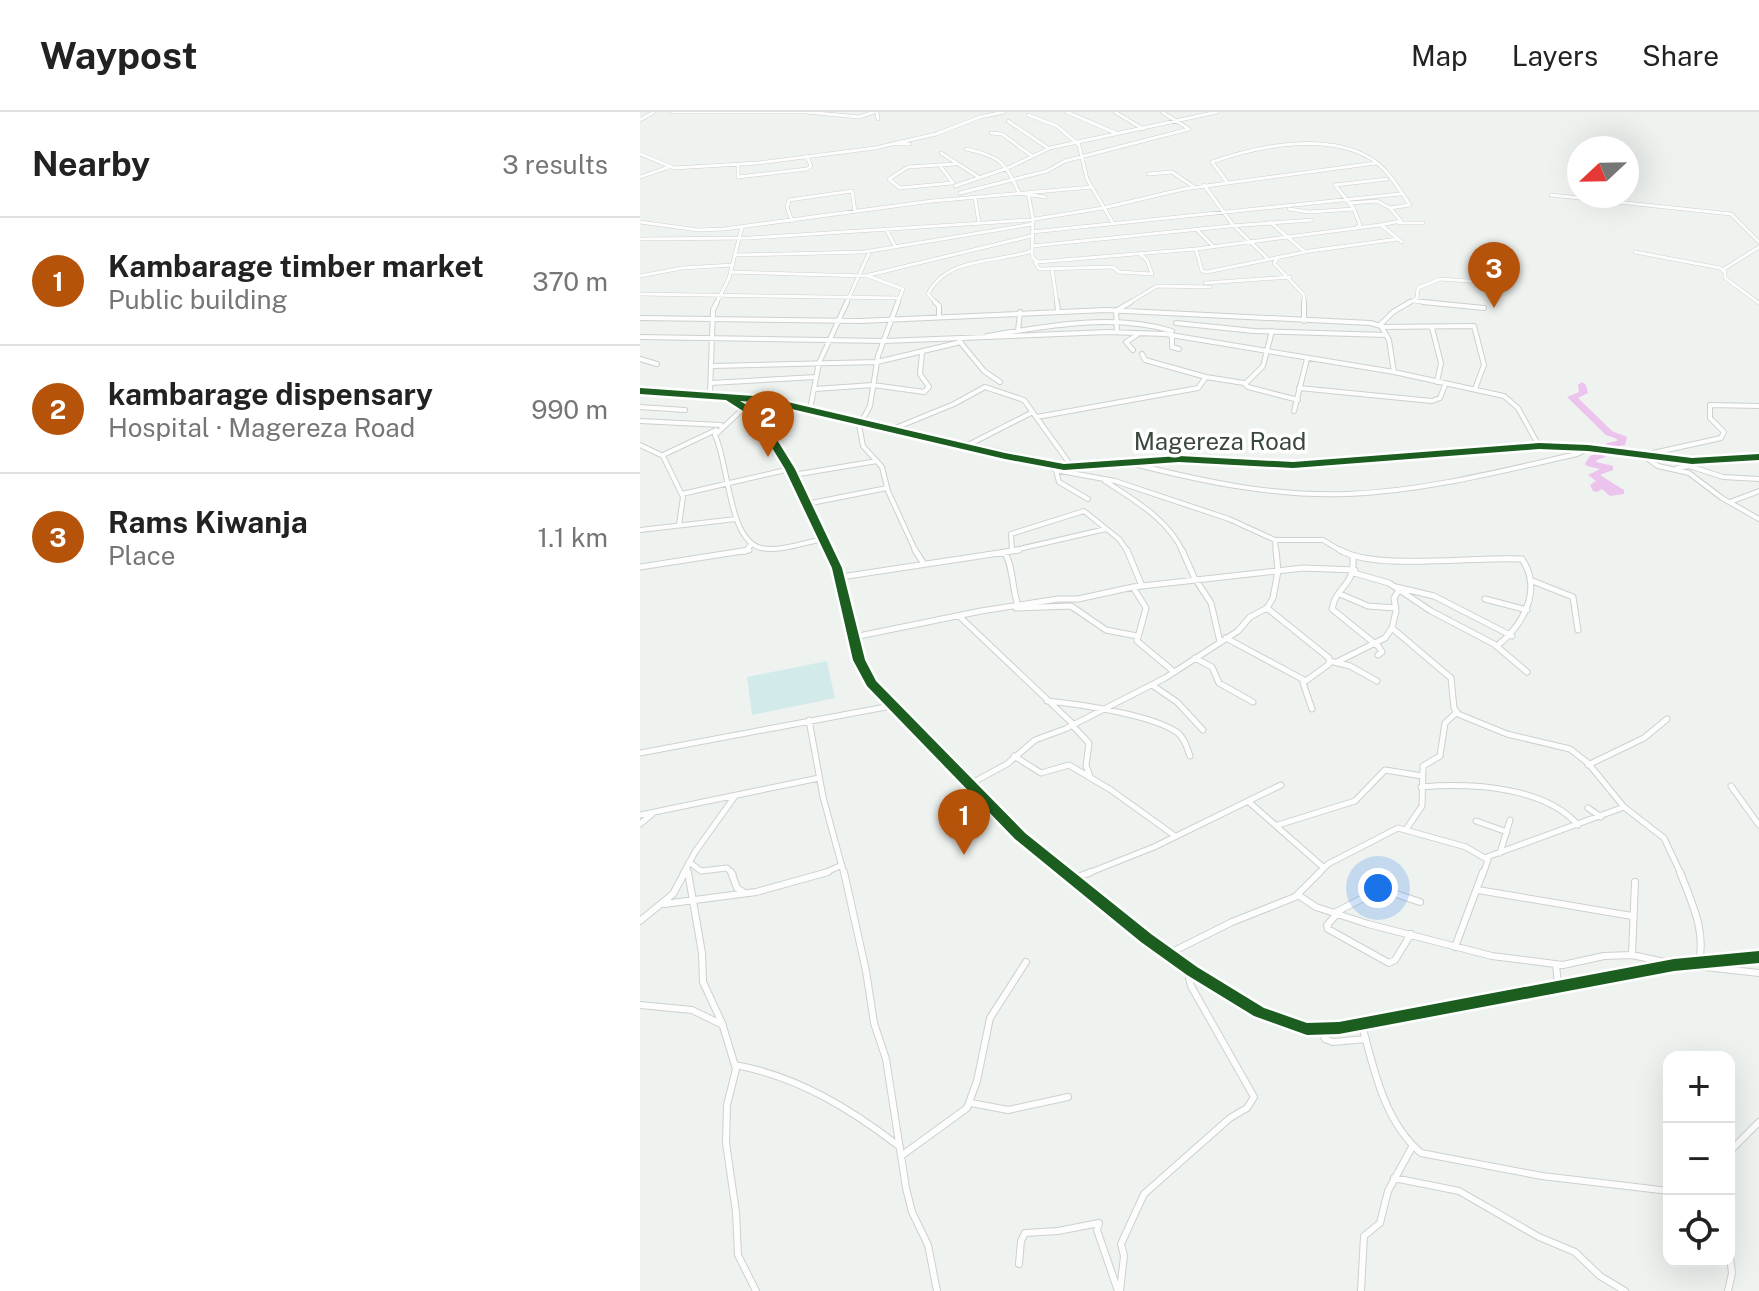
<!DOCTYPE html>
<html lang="en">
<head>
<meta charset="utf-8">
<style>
  body { margin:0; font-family:"Public Sans",sans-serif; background:#f6f6f6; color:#222 }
  .controls { position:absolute; right:24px; bottom:24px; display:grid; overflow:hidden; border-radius:16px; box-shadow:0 8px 32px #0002 }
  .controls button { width:72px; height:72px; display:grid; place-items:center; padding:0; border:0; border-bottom:2px solid #e0e0e0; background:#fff; color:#222; font:40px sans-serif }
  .compass { position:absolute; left:927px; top:24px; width:72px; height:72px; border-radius:50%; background:#fff; box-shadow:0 8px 32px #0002; rotate:248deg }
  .you { position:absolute; left:738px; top:776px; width:28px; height:28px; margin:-20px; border:6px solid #fff; border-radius:50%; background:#1a73e8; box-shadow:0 0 0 12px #1a73e833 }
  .badge { display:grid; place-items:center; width:52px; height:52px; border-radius:50%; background:#b45309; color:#fff; font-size:26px; font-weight:700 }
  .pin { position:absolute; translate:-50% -66px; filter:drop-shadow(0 2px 4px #0008) }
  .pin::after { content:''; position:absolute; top:42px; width:28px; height:24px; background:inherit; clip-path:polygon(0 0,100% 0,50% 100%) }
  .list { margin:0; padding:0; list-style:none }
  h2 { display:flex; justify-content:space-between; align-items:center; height:104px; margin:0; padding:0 32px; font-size:34px }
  h2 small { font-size:26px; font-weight:400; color:#767676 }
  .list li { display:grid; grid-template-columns:52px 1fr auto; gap:24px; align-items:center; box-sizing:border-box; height:128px; padding:0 32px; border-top:2px solid #e0e0e0 }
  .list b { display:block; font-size:30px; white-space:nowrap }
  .list p { margin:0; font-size:26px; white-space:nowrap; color:#767676 }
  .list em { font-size:26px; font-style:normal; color:#767676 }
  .icon { flex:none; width:44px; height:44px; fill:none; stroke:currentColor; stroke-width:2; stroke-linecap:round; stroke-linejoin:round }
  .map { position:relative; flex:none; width:1119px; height:1179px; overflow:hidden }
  header { display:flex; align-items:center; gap:48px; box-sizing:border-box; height:112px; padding:0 40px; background:#fff; border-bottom:2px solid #e0e0e0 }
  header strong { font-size:38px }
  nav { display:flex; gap:44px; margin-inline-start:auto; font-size:28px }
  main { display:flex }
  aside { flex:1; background:#fff }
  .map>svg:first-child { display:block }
  .green { fill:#d2ebea }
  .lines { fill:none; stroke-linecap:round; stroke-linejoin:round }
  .river { fill:#ebc3ed; fill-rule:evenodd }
  .minor-far3-casing { stroke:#ccd1cd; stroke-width:4 }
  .minor-far2-casing { stroke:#ccd1cd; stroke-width:6 }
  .minor-far1-casing { stroke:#ccd1cd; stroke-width:7 }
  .minor-casing { stroke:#ccd1cd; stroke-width:8 }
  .tertiary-far2-casing { stroke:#ccd1cd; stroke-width:7 }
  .tertiary-far1-casing { stroke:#ccd1cd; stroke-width:9 }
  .tertiary-casing { stroke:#ccd1cd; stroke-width:11 }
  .minor-far3 { stroke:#fdfdfd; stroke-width:3 }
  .minor-far2 { stroke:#fdfdfd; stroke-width:4 }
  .minor-far1 { stroke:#fdfdfd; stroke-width:5 }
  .minor { stroke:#fdfdfd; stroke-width:6 }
  .tertiary-far2 { stroke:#fdfdfd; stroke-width:5 }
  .tertiary-far1 { stroke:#fdfdfd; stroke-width:7 }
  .tertiary { stroke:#fdfdfd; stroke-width:9 }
  .cycleway-casing { stroke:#fff; stroke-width:5 }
  .cycleway { fill:#1b5e20; fill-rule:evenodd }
  .labels { text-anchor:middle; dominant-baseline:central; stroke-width:7; stroke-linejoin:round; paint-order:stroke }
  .far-street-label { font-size:24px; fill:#3b493d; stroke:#fff }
</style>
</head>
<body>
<header>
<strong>Waypost</strong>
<nav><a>Map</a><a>Layers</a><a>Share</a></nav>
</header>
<main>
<aside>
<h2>Nearby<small>3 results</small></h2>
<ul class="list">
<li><span class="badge">1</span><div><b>Kambarage timber market</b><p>Public building</p></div><em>370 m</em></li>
<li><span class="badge">2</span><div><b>kambarage dispensary</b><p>Hospital · Magereza Road</p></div><em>990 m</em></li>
<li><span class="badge">3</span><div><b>Rams Kiwanja</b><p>Place</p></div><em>1.1 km</em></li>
</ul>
</aside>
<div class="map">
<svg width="1119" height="1179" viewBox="0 0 1119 1179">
  <rect width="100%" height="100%" fill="#eff3f0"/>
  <path class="green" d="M187 549 195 586 112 603 107 565Z"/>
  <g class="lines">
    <path class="river" d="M942 270 946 273 948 281 938 286 972 319 987 325 985 333 973 335 965 345 957 348 956 350 973 354V358L960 363 984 378V382L970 384 962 377 957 380 953 379 950 373 956 369 948 363 960 357 947 354 945 352 950 344 959 341 967 331 977 329V327L966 323 927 285 939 280 938 273Z"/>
    <defs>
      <path id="minor-far3" d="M32 0H165
        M166 0 219 5 234 0
        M237 0 238 7
        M427 0 478 22
        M475 0 503 17
        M388 3 417 14 439 33 447 67 473 111
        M0 8 14 0
        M368 9 408 36
        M351 21 362 22 392 44
        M257 32H270
        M326 37C359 44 366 50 379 81L405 85
        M301 41 340 66
        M0 42 34 56 118 51 235 36 296 22 340 5 364 0
        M98 53V65L167 57 171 54 167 44
        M301 55 313 71
        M508 62 532 60 554 75
        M0 65 29 55
        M312 71 260 76 249 67 268 55 315 52
        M564 73 593 113 628 147
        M315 74 368 56 410 36 577 0
        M320 81 407 59 425 49 549 17 522 0
        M388 81 393 107 392 145 398 150 556 137 740 113 761 109 750 96 770 93C759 77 747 56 730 46 685 20 618 34 572 50L587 70
        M911 83 1091 102 1119 130
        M335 86 339 111
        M710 91 737 89 750 96
        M649 97 669 100 713 97
        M152 109 147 95 149 88 212 79 215 100
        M0 110 58 118 84 117 292 89 452 75
        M630 110 665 140
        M759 111H783
        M741 113 762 130
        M591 114 672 108
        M717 115 720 113 714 97 695 73 747 67
        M246 117 255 134
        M558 119 573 134
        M392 120 760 82
        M0 127 110 126 389 108 463 96 544 77 736 51
        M392 134 590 114
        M556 137 562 159 567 160 670 139 758 127
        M995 140 1080 156 1085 160V166L1119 191
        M97 143 224 140 393 112
        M637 147 634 151 664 183V192
        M395 150 399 157 473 155 479 160 512 162 507 148 500 142
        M412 157 417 192
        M1084 157 1119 135
        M91 160 225 164 391 124
        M0 164 42 156 93 153
        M228 164 263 177 257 192
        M565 171 650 165
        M0 182 260 186
        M773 189 803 192
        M76 192 89 166 102 115
        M206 192 230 139
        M297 192 288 182C307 144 357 151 392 139
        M487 192 517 174 570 175
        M767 192 777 186 778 176 800 167 844 170"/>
      <path id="minor-far2" d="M258 190 238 244 230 294 223 307 226 310 219 313 223 334 242 355 248 379 276 440
        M295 190 299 194V203
        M417 190 418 199
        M664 190V209
        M783 190 844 196
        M479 197 491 190
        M476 198 477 220
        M0 206 220 209 466 198 730 211 741 214 749 228 754 260
        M536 211 614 219 746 223
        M740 213 753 200 770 190
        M743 215 834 214 844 253 835 277
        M792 216 801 251 797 270
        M378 219 380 200
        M532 223V235L539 237
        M347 224C406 214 473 201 532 219
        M0 225 245 229 468 220 525 222 754 260 864 284 878 296 899 334
        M321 231 344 259 360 270
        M493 238 486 230 497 223
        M502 242 505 248 566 265 604 271 608 275 658 288
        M0 247 17 252
        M73 254 237 250 321 230
        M71 271 176 265
        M605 272 623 254 632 219
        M659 276 792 289 800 286 805 273
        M175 277 233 273 284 280 289 275 280 262 282 241
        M74 284 70 280 73 198 77 190
        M0 295 45 298
        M105 295 75 323C89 352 88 428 121 436 141 440 165 430 184 427
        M170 297 179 251 207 190
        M654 299 667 247
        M397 305 558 276 566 265
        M0 309 81 313
        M253 317 314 292 345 275 384 288 432 355
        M0 333 23 344 43 385 39 413
        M331 335 330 332 391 301
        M23 343 76 318
        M1004 343 1081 326 1084 320 1070 306V293L1119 294
        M1004 344 1018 354 1049 361 1082 386 1119 407
        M490 351C561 369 634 385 708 382 785 379 862 359 937 342L947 337
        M415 355 419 370 448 387
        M1037 356 1049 354 1083 365 1119 367
        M415 358 475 369 589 407 635 428H683L703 440
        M153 363 237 349
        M465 369C494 388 528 407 543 440
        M42 382 150 357
        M1090 390 1119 379
        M166 392 247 376
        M0 418 96 407
        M635 428 636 440
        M372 439 371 422 444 399 479 427 488 440
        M104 440 111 433
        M366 440 466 417"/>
      <path id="minor-far1" d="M275 438 284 452
        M487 438 502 474
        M542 438 554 465 571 491 580 530
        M700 438C735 459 837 444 882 447 903 478 883 513 857 534
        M364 440C373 452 372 477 378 494
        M713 446C715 474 696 474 692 497L739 535 742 540 738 543
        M0 455 109 438
        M714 461 749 471 791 499 854 532 887 560
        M201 465 379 438
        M890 468 933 485 938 518
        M493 475 506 496 497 529 533 559
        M756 475 794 484 872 524
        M759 478 754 486 756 499 752 516 811 566 814 596 818 602 867 622 930 637 948 651 984 695 1024 726 1041 762
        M700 482 728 494 756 496
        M845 487 887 498
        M376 496 431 494 466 518 497 524
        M627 496 689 546V552L663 571 672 597
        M319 504 433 612
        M214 525 341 499 418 487H438L493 475 663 456 715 458
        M586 526 664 568
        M555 546 572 555 579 571 613 590
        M690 549 710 554 737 569
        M697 550 745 526 752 516
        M512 573 537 590 563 618
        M407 589C438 592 514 603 538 621 545 627 547 636 550 644
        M169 608 183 685 204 762
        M432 613 449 631 446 654 450 664
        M0 641 251 594
        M374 644 401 661 429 653 471 678 535 724
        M948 653 1004 626 1027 607
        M328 673 367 652 395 628 425 617 525 566 598 519 610 505 627 496 633 486 638 459 636 438
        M1091 674 1119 713
        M781 675C830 671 904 674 938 713
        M609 690 684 756
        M948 696 961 705
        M0 703 179 666
        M836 709 867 720
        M0 712 12 702
        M638 713 715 689 745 658 782 664
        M767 716 782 694 783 654 800 644 805 611 817 600
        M860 741 870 708
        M847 745 984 695
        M49 750 61 759 87 756 93 762
        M47 756 48 762
        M43 762 55 740 95 684
        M182 762 202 753
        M446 762 514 735 641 673
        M678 762 688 752 758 716 826 735 848 748 843 762"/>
      <path id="minor" d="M48 760 62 841 63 870 82 911 96 957 87 993 86 1031 96 1100 98 1143 116 1179
        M91 760 97 776 103 780
        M204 760 226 859 234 911 246 947 266 1076 272 1100 288 1133 297 1179
        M1040 760C1051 789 1066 818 1059 849
        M433 767 451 760
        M838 778 992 804
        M658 783 676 795 728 812 852 844 923 853 964 844 992 843 1029 851
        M24 792 116 780 188 760
        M696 800 741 777 780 790
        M697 802 687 813 688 817 749 851 755 848 771 822
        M0 809 33 782 45 760
        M815 835 843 760
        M528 842 592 810 655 785 680 760
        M992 843 995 770
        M916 852 918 873
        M1056 854 1119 861
        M0 893 52 898 83 913
        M722 913C734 958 744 1009 781 1041L902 1064 1029 1079
        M681 918 685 927 693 930 726 927
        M95 953C157 964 211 997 260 1035
        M331 991 368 998 428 985
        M1089 1040 1119 1010
        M261 1044 327 996 337 969 350 906 386 850
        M754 1066 819 1079 899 1125 935 1140 960 1164 985 1179
        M379 1152 381 1129 385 1121 418 1119 459 1111 457 1118 478 1179
        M480 1179 484 1144 481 1132 504 1082 590 1006 607 996 614 985 551 874 549 866 552 860
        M721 1179 724 1124 740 1111 748 1079 772 1035
        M1088 1179 1092 1161 1089 1138"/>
      <path id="tertiary-far2" d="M0 279 126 288 424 355 539 347 653 353 899 334 948 336 1052 349 1119 345
        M89 286 118 304 150 357 189 440"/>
      <path id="tertiary-far1" d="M188 438C209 481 209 529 231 571L380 724 427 762"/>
      <path id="tertiary" d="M424 760C480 805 598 908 668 917 678 918 689 916 699 916L1034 853 1119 845"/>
    </defs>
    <use href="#minor-far3" class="minor-far3-casing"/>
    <use href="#minor-far2" class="minor-far2-casing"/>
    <use href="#minor-far1" class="minor-far1-casing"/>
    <use href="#minor" class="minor-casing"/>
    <use href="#tertiary-far2" class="tertiary-far2-casing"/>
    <use href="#tertiary-far1" class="tertiary-far1-casing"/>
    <use href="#tertiary" class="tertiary-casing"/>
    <use href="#minor-far3" class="minor-far3"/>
    <use href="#minor-far2" class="minor-far2"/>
    <use href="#minor-far1" class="minor-far1"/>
    <use href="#minor" class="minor"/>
    <use href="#tertiary-far2" class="tertiary-far2"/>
    <use href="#tertiary-far1" class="tertiary-far1"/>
    <use href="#tertiary" class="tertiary"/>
    <defs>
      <path id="cycleway" d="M0 276 126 285 365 341 424 352 539 344 653 350 899 331 948 333 1052 346 1119 342V348L1052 352 948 339 899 337 653 356 539 350 424 358 365 347 126 291 100 289 121 302 155 357 202 456 225 548 236 569 385 721 511 822 557 855 624 896 667 911 699 910 1034 847 1119 839V851L1034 859 699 922 667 923 614 904 547 863 501 830 375 727 227 574 213 548 192 456 145 357 114 306 86 288 0 282Z"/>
    </defs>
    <use href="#cycleway" class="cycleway-casing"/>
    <use href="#cycleway" class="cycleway"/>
  </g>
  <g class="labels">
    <g class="far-street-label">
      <text x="580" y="329">Magereza Road</text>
    </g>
  </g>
</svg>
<div class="controls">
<button>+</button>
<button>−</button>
<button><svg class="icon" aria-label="locate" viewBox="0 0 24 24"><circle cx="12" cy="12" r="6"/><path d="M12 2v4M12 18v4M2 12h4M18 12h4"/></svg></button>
</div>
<svg class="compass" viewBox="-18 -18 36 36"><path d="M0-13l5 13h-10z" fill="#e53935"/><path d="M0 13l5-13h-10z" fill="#767676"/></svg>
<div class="you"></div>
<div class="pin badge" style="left:324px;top:743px">1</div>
<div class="pin badge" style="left:128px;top:345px">2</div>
<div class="pin badge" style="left:854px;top:196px">3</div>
</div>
</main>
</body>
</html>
